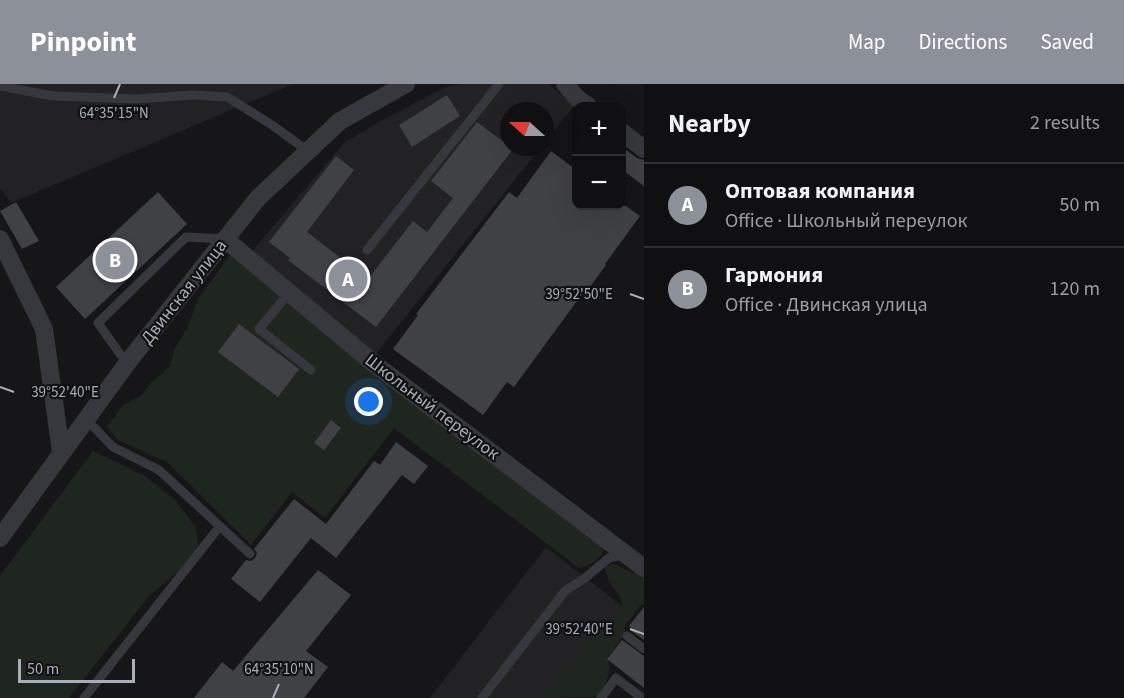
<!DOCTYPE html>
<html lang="en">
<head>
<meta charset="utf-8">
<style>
  body { margin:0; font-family:"Source Sans 3",sans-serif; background:#1e1e20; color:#f1f3f6 }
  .controls { position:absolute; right:18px; top:18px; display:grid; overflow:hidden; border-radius:12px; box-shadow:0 6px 24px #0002 }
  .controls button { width:54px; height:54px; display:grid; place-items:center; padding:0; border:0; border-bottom:2px solid #303032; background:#101012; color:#f1f3f6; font:30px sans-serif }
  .compass { position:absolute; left:500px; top:18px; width:54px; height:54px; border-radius:50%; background:#101012; box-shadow:0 6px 24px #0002; rotate:291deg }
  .scale { position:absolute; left:18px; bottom:15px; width:117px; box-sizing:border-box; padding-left:6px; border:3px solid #a8adb8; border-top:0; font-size:16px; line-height:21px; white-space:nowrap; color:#a8adb8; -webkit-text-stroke:4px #111113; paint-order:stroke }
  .you { position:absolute; left:369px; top:318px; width:21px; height:21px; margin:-15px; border:4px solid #fff; border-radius:50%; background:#1a73e8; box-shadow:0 0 0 9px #1a73e833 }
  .badge { display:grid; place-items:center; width:39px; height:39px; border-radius:50%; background:#8c9099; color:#fff; font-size:20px; font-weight:700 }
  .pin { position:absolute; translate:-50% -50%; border:3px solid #fff; box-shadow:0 2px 6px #0006 }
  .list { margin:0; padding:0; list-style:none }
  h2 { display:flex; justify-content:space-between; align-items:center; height:78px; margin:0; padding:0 24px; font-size:26px }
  h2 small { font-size:20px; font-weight:400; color:#9c9d9f }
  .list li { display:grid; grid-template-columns:39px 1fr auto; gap:18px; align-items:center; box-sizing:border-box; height:84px; padding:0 24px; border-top:2px solid #303032 }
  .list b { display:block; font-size:22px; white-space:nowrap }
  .list p { margin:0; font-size:20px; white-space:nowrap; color:#9c9d9f }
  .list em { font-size:20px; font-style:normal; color:#9c9d9f }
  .map { position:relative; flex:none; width:644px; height:614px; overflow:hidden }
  header { display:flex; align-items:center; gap:36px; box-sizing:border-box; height:84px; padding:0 30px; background:#8c9099; color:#fff }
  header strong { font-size:28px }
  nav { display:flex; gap:33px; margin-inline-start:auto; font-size:21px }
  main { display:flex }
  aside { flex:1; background:#101012 }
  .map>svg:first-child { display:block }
  .built { fill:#222225 }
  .green { fill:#1e261f }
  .building { fill:#404145 }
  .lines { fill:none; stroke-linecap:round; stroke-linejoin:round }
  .lane { stroke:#37383d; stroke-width:9 }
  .street { stroke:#37383d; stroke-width:18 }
  .ticks { fill:none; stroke:#a8adb8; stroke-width:2 }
  .labels { text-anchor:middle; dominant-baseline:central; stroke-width:4.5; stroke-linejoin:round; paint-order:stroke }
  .street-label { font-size:18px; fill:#a8adb8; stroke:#111113 }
  .ticks-label { font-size:15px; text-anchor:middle; fill:#a8adb8; stroke:#111113; stroke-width:4.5; stroke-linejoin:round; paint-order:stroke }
</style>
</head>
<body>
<header>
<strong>Pinpoint</strong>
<nav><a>Map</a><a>Directions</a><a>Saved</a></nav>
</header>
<main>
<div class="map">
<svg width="644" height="614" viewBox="0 0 644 614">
  <rect width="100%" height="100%" fill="#161618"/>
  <path class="built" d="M0 0H293L11 119 0 104Z
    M460 0H549L574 22 545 58V27H509V63H541L375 271 249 171 344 59 382 36 444 4Z
    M546 463 627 526 560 614H430Z"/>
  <path class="green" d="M232 168 605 461C602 476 593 480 579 484L394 344 325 434 292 408 251 461 167 378 118 356 107 343 123 321 141 312 149 301 170 282 175 264 187 244 198 215Z
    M93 367 145 392 175 416 196 443 199 470 149 512 69 614H0V492Z
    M613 480 644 493V521L642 520 626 540 624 552 608 572C612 590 607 600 596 613L540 614 546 607 551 606 557 602 560 581C583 583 575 570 581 557 584 553 591 547 596 545 606 540 619 540 622 527 625 515 614 506 609 497 607 493 606 488 605 483Z"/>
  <path class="building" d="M447 11 460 32 412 63 399 41Z
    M477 38 513 65 376 243 288 176 290 174 269 158 336 72 354 86 307 148 368 195 413 137 427 148 453 114 431 97Z
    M621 62 637 74 644 76V102L621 85Z
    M551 67 576 86V122H626L640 132 605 180 606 181 584 211 582 210 514 303 507 298 483 331 393 265 418 231 416 230 509 108 517 114Z
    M158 108 187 140 85 235 56 203Z
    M16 118 39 157 22 165 0 127Z
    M239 240 299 285 278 313 218 268Z
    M331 336 341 344 324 366 314 359Z
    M396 358 428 382 414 400 402 391 336 474 311 454 260 518 231 495 246 476 251 477 255 474 257 469 254 465 294 415 326 440 374 377 380 381Z
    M318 486 351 511 306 567 328 583 304 614H194L222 578 233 587Z
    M644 523V556L630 546 631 544 629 542Z
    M622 556 644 572V604L607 575Z"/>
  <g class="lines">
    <path class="lane" d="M0 2 53 12 136 15 193 11 227 13 272 41 308 67
      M367 166 499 0
      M289 209 259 245 311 286
      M128 278 120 270 98 239 186 153 225 155
      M86 335 113 363 159 386 250 470
      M627 552 644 565
      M84 614 220 442
      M482 614 565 507 585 494 609 474 626 470
      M601 614 616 594 642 614"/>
    <path class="street" d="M565 0 577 14 588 22
      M622 48 644 65
      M0 155 44 245 61 368
      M225 155 377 282 644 484
      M0 454 128 278 258 114 340 37 406 0"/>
  </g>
  <path class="ticks" d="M114 14 120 0M630 210 644 215M0 303 14 308M630 545 644 550M273 614 279 600"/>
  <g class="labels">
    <g class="street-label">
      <text transform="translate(184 208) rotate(-52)">Двинская улица</text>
      <text transform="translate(432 323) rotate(37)">Школьный переулок</text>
    </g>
  </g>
  <g class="ticks-label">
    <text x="114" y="34">64°35'15"N</text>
    <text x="579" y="215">39°52'50"E</text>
    <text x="65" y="313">39°52'40"E</text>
    <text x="579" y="550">39°52'40"E</text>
    <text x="279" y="590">64°35'10"N</text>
  </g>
</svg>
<div class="controls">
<button>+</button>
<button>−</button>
</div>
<svg class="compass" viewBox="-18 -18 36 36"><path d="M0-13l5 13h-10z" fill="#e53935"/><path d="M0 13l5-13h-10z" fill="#9c9d9f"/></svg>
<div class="scale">50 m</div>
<div class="you"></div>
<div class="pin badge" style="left:348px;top:195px">A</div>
<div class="pin badge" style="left:115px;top:176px">B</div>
</div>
<aside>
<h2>Nearby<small>2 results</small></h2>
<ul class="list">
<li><span class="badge">A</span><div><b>Оптовая компания</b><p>Office · Школьный переулок</p></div><em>50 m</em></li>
<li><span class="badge">B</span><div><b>Гармония</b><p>Office · Двинская улица</p></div><em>120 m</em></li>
</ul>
</aside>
</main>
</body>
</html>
